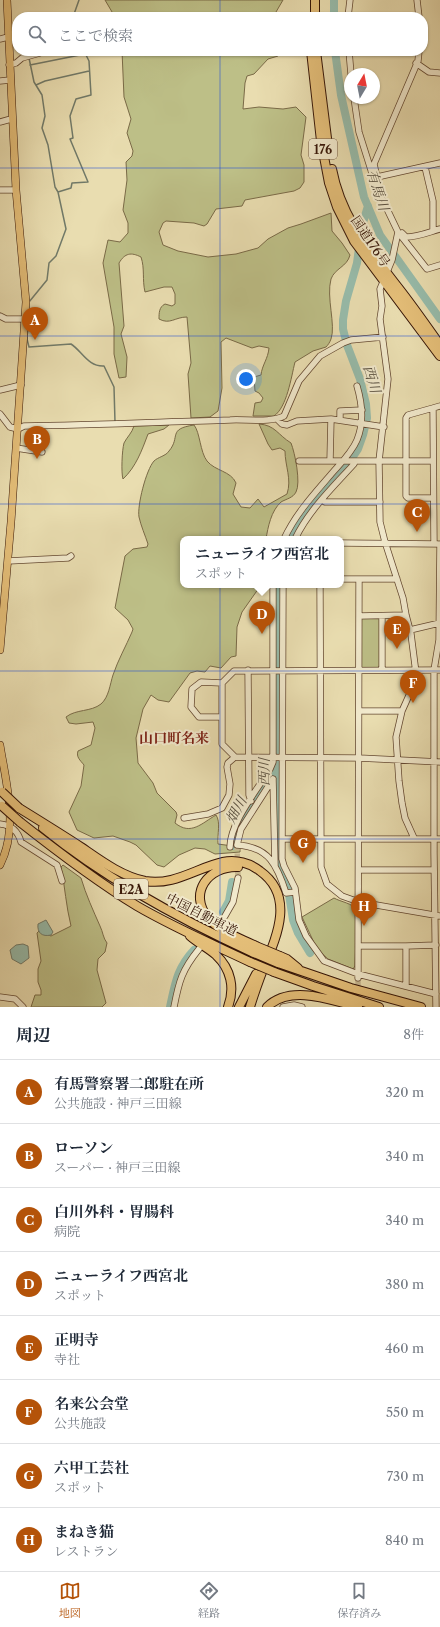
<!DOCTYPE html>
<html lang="ja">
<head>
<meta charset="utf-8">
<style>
  body { margin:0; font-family:"Libre Caslon Text","Noto Serif JP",serif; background:#f2f2f3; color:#1f2937 }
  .compass { position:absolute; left:344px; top:68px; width:36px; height:36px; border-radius:50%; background:#fff; box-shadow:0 1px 3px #0004; rotate:10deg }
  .you { position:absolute; left:246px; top:379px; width:14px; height:14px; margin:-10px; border:3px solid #fff; border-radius:50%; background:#1a73e8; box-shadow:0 0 0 6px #1a73e833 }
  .badge { display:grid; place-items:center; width:26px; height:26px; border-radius:50%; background:#b45309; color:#fff; font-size:13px; font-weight:700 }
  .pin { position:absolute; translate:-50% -33px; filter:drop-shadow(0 1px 2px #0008) }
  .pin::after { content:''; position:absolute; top:21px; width:14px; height:12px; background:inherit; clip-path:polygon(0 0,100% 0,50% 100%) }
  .popup { position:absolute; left:180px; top:536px; width:164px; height:52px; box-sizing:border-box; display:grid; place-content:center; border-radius:8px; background:#fff; filter:drop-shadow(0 1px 3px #0005); font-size:13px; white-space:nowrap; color:#747a83 }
  .popup b { font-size:15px; color:#1f2937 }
  .popup::after { content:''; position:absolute; left:50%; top:100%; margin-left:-8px; border:8px solid transparent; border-top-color:#fff }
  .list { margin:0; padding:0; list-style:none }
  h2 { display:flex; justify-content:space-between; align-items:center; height:52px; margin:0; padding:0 16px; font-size:17px }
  h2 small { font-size:13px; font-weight:400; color:#747a83 }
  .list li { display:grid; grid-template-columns:26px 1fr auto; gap:12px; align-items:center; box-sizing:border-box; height:64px; padding:0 16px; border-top:1px solid #e0e1e3 }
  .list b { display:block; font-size:15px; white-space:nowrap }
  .list p { margin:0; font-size:13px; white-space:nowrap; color:#747a83 }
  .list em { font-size:13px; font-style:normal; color:#747a83 }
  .icon { flex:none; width:22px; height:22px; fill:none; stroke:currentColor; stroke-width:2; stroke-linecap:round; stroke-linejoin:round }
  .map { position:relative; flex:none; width:440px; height:1007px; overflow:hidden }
  .search { position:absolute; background:#fff; box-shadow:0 1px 3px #0004; left:12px; right:12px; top:12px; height:44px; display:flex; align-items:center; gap:10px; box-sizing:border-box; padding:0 14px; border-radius:16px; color:#747a83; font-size:15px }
  .sheet { height:564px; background:#fff }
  nav { display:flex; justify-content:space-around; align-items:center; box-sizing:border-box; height:56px; border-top:1px solid #e0e1e3; background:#fff; font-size:11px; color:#747a83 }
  nav a { display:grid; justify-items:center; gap:2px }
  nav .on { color:#b45309 }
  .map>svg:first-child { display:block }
  .green { fill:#bdbf87; stroke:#7a6a47 }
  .water { fill:#97bcab; stroke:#717a69 }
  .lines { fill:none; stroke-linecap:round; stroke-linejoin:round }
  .stream { stroke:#717a69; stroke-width:1.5 }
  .river { stroke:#97bcab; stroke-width:8 }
  .minor-tunnel { stroke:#c5b58e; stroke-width:5.5; stroke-dasharray:5.5 3; stroke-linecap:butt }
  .minor-casing { stroke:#644831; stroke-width:7 }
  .major-casing { stroke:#371607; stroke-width:8 }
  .highway-casing { stroke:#371607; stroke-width:10 }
  .minor { stroke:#f1e9cc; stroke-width:5.5 }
  .major { stroke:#e4be78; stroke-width:7 }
  .highway { stroke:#e4be78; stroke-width:8 }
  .highway-bridge-casing { stroke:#371607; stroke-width:10; stroke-linecap:butt }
  .highway-bridge { stroke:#e4be78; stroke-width:8 }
  .grid { fill:none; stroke:#1d4ed8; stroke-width:1; stroke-opacity:0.55 }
  .labels { text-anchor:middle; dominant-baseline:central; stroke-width:4; stroke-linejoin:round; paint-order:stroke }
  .shield { fill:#f1e9cc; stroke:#6f5542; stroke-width:1 }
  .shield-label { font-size:12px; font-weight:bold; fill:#371607 }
  .street-label { font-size:13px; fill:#371607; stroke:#f1e9cc }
  .water-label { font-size:14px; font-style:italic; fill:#595040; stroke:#f1e9cc }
  .neighbourhood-label { font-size:14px; font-weight:bold; fill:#7a1f14; stroke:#f1e9cc }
</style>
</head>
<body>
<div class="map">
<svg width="440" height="1007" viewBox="0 0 440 1007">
  <rect width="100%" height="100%" fill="#e9ddb0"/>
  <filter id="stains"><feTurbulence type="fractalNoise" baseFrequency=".005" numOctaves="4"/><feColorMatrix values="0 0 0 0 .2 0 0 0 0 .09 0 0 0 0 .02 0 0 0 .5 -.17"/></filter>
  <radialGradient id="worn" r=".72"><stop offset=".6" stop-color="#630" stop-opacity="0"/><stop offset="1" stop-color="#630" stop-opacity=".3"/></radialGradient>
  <path class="green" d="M105 0H283L276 12 275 17H115Z
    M122 51H278V56L268 59 254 74 247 76 245 83 243 109 259 107 283 109 296 107 306 117 301 155 304 165V182L300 188 294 191 245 200 242 206 216 209 207 224 204 226 194 223 166 221 163 223 159 232 163 245 178 251 208 257 236 254 258 248 268 239 288 228 301 224 331 213 332 231 342 243 350 255C347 267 335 268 331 279 326 297 336 325 331 339 330 342 328 345 326 347L313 351 295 362C291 378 287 407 274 416H253L255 403 261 402 263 398 259 393 255 391 254 377 261 375C262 365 268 359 269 348L259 346 252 348 226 338 221 342 222 388 218 411 210 417 191 418 188 374 191 363 187 317C175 317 170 325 159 319 159 313 159 307 165 304L172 306 175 304V294L172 287H164L145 292C142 279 145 269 141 257 131 252 125 253 119 263L124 326 121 334 127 357 126 377 119 378 114 354V327L103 263 108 240 120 242 128 233V223L123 210 127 180 126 162 132 156 133 151 127 133 131 119 124 97Z
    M259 424C275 425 278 435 291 443 295 453 301 483 296 492 293 498 286 499 281 502 271 511 268 527 266 539H183V585H261L242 612 237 627 236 656 231 657 221 668 210 666 205 672 197 671 190 673 169 702 158 700 151 695 143 709 136 738 138 763 153 783 157 793 176 812 177 815 175 823C191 836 202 823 216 815 221 822 217 835 218 844L240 847V852L215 854 205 849 195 848 179 855 164 867 157 865 136 845 130 842 113 836 94 838 77 830 69 812 81 786 84 765C80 760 76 757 78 751L91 745 95 728 93 722 76 724 69 723 66 717C76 709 91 712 101 704 109 697 110 684 113 675 118 660 126 646 132 632L133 629 128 620 115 608 125 556 133 549 147 547 148 544C145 535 141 526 139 517 137 506 146 470 154 461 158 457 166 456 169 451 181 437 167 429 194 425 200 432 200 452 207 461 215 471 231 471 236 483L233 494 241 507 250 508 258 499 264 507 287 494C292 479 285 466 285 451L280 448 272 450 268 444Z
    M169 425 164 429 148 434C142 450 136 467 123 479 121 473 122 450 124 443 127 437 132 433 134 426Z
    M363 617H379L381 619 380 665 378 668H362L361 666V619Z
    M63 865 81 878C86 895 93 910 100 926 103 932 103 938 107 943L105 952 98 959 97 970 106 1003 102 1007H31L35 995H41V990L38 982V969L41 961 37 933 39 931 51 936 71 926C66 906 65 887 61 867Z
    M334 898C341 902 352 903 357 910L355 966 353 969 328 959 317 949 302 917Z"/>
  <path class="water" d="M46 920 53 932 51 935C42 937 37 933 38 924Z
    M23 944 28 946 29 958 21 964 12 959 10 950 16 945Z"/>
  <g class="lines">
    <path class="stream" d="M73 17 79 0
      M29 58 34 82 42 95 45 116 42 128 48 145 55 187 58 192 66 229 56 256 49 263 47 280 29 302
      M30 65 85 54
      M36 85 45 81 89 71
      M58 192 71 188 72 183 88 182 70 139 73 138 70 116 76 99 91 95 89 61 84 51
      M29 312 27 339 29 347 71 344C82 351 88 367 104 366L114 387 115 422"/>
    <path class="river" d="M334 17V0
      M335 51 341 95 364 197 380 235 440 319
      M289 539 304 512 352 458 358 449 363 435 367 418 366 404 360 379 347 345 343 329V320L346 301 357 263 362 226 368 206
      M276 585 278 863 288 888 293 920 298 933 310 953
      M234 846 236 832 239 826 276 767
      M223 912 229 901 232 882
      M170 1007C175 984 177 968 194 950"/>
    <path class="minor-tunnel" d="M237 845 238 878
      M204 943 225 916
      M358 1003V978"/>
    <defs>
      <path id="minor" d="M417 0 419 17
        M348 17 350 0
        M0 39 8 37
        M349 51 351 74
        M416 63 429 72 440 73
        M9 65 16 63 22 58 40 53
        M0 81 10 80
        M354 98 359 132 376 186 398 232 427 269 440 265
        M0 122 11 119
        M425 167 433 201V231
        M377 177 440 163
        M376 186 378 182 374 164 418 61 419 51
        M0 190H16
        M398 232 392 260 380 289 382 306 380 319 388 379 379 461 380 522 385 542 403 598 406 615 411 634 416 673 415 682 402 711 396 737 399 781 402 803 405 818 414 838
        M402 233 406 237C418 237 429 232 440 229
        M0 316 6 319H26
        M0 390 21 385
        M0 414 10 427 18 429 24 426C93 425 161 422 230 420 245 419 272 423 284 416L299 381 320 356 343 343 351 340 383 337
        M277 419 282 424 287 425 297 421 331 419 384 427
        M340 420V411L362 410
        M16 448 42 452
        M299 461H433
        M330 461 331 419
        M433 498H408L406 496V418L408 415 433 408
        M322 500 325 502H380
        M284 539C296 513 315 493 333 472 342 462 352 452 357 440 364 423 362 403 357 386
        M295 539C309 510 333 487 354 464L355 461
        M341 543 438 544
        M434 543 433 408 440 406
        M8 561 68 558 71 556
        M341 579H397
        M283 585 282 859 284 866 295 888 299 920 306 936 324 961 358 974 436 994
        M320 585 321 867 327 884 342 896 359 902 440 916
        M359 616 406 615
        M410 630 440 623
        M248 670 249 795 251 801
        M382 670V616
        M440 670 234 671 222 683V744L235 757 359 758 440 762
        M359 711H402
        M222 717H199L191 707 192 689 201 682 222 683
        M273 779 241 829 237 845C269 847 277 865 286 893L295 892
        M273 779 275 866
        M184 818 208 814 222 808 229 795 230 784 227 767 228 763 235 757
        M0 824C11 825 18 831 21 842L57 865 62 881
        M282 839H440
        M230 847C230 823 257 790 270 769L273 762V585
        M359 870H434
        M225 916 233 902 238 878
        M358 946H406V986
        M406 946 436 945
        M358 978 359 580
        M0 997 15 999 23 1007
        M174 1007C179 981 182 970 199 949
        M283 1007 294 1005 302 1007
        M436 1007 434 853V670L439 640 440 544"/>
      <path id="major" d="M0 650 11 522 26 302 16 190 7 0
        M0 745C6 783 19 828 0 865"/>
      <path id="highway" d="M315 17V0
        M311 51 321 141 329 183 337 207 354 241 440 356
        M316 51 329 154
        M332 169C341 217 368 248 397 286 412 305 426 325 440 345
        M19 808C40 821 61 834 81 847 100 860 121 876 145 881 174 886 196 868 223 862 236 859 250 863 260 871 295 896 277 936 264 967 259 980 254 994 250 1007
        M20 822C58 852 96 881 137 906 173 927 212 944 250 962
        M43 828C107 880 179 919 254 953
        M238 867C208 866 188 893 208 918 220 932 240 938 256 946
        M190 936C198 943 208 948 216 955 231 969 235 988 228 1007
        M280 956 287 959 298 968
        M278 963 351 988 421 1007
        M274 972 313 986 379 1007
        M239 1007 256 974
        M267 1007C290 984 331 1000 358 1007"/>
    </defs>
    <use href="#minor" class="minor-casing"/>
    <use href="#major" class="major-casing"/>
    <use href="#highway" class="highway-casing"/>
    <use href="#minor" class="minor"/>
    <use href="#major" class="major"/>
    <use href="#highway" class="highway"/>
    <defs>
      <path id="highway-bridge" d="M2 792 19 808
        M2 806 20 822
        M256 946 280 956
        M254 953 278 963
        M250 962 274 972"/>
    </defs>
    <use href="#highway-bridge" class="highway-bridge-casing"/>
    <use href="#highway-bridge" class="highway-bridge"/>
  </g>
  <path class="grid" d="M220 0V17M220 51V1007M0 168H440M0 336H440M0 504H440M0 671H440M0 839H440"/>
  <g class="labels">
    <g class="shield">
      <rect x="309" y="139" width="28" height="20" rx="3"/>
      <rect x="114" y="879" width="34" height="20" rx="3"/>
    </g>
    <g class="shield-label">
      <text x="323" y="149">176</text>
      <text x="131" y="889">E2A</text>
    </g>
    <g class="street-label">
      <text transform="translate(371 241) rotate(56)">国道176号</text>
      <text transform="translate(202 914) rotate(27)">中国自動車道</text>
    </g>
    <g class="water-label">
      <text transform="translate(378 190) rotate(72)">有馬川</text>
      <text transform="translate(372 379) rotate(73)">西川</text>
      <text transform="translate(264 772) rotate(-90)">西川</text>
      <text transform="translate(236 810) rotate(-61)">畑川</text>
    </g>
    <g class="neighbourhood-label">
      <text x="174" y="738">山口町名来</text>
    </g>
  </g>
  <rect width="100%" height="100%" filter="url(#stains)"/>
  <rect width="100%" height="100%" fill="url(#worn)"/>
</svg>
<svg class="compass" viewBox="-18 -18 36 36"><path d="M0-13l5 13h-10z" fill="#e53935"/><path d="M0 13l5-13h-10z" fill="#747a83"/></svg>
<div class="you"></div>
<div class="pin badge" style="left:35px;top:340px">A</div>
<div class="pin badge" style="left:37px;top:459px">B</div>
<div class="pin badge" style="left:417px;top:532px">C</div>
<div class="pin badge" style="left:262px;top:634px">D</div>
<div class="popup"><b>ニューライフ西宮北</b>スポット</div>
<div class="pin badge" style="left:397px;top:649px">E</div>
<div class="pin badge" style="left:413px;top:703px">F</div>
<div class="pin badge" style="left:303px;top:863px">G</div>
<div class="pin badge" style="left:364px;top:926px">H</div>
<div class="search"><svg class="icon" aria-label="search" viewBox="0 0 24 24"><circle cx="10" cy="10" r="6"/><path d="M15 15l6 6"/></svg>ここで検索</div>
</div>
<section class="sheet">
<h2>周辺<small>8件</small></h2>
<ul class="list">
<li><span class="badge">A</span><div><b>有馬警察署二郎駐在所</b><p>公共施設 · 神戸三田線</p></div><em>320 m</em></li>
<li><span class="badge">B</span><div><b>ローソン</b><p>スーパー · 神戸三田線</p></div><em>340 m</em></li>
<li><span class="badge">C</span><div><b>白川外科・胃腸科</b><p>病院</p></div><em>340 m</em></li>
<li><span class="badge">D</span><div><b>ニューライフ西宮北</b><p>スポット</p></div><em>380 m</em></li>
<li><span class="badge">E</span><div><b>正明寺</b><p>寺社</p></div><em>460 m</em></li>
<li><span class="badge">F</span><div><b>名来公会堂</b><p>公共施設</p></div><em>550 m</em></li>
<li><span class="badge">G</span><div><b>六甲工芸社</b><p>スポット</p></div><em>730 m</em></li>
<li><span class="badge">H</span><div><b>まねき猫</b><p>レストラン</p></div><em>840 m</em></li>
</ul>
</section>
<nav>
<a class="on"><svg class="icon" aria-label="map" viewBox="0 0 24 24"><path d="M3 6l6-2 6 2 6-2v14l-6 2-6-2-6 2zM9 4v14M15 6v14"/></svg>地図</a>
<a><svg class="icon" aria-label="directions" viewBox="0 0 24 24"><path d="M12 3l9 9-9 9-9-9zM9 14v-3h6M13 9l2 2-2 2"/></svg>経路</a>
<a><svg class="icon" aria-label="saved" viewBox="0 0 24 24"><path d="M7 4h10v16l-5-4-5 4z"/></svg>保存済み</a>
</nav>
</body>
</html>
